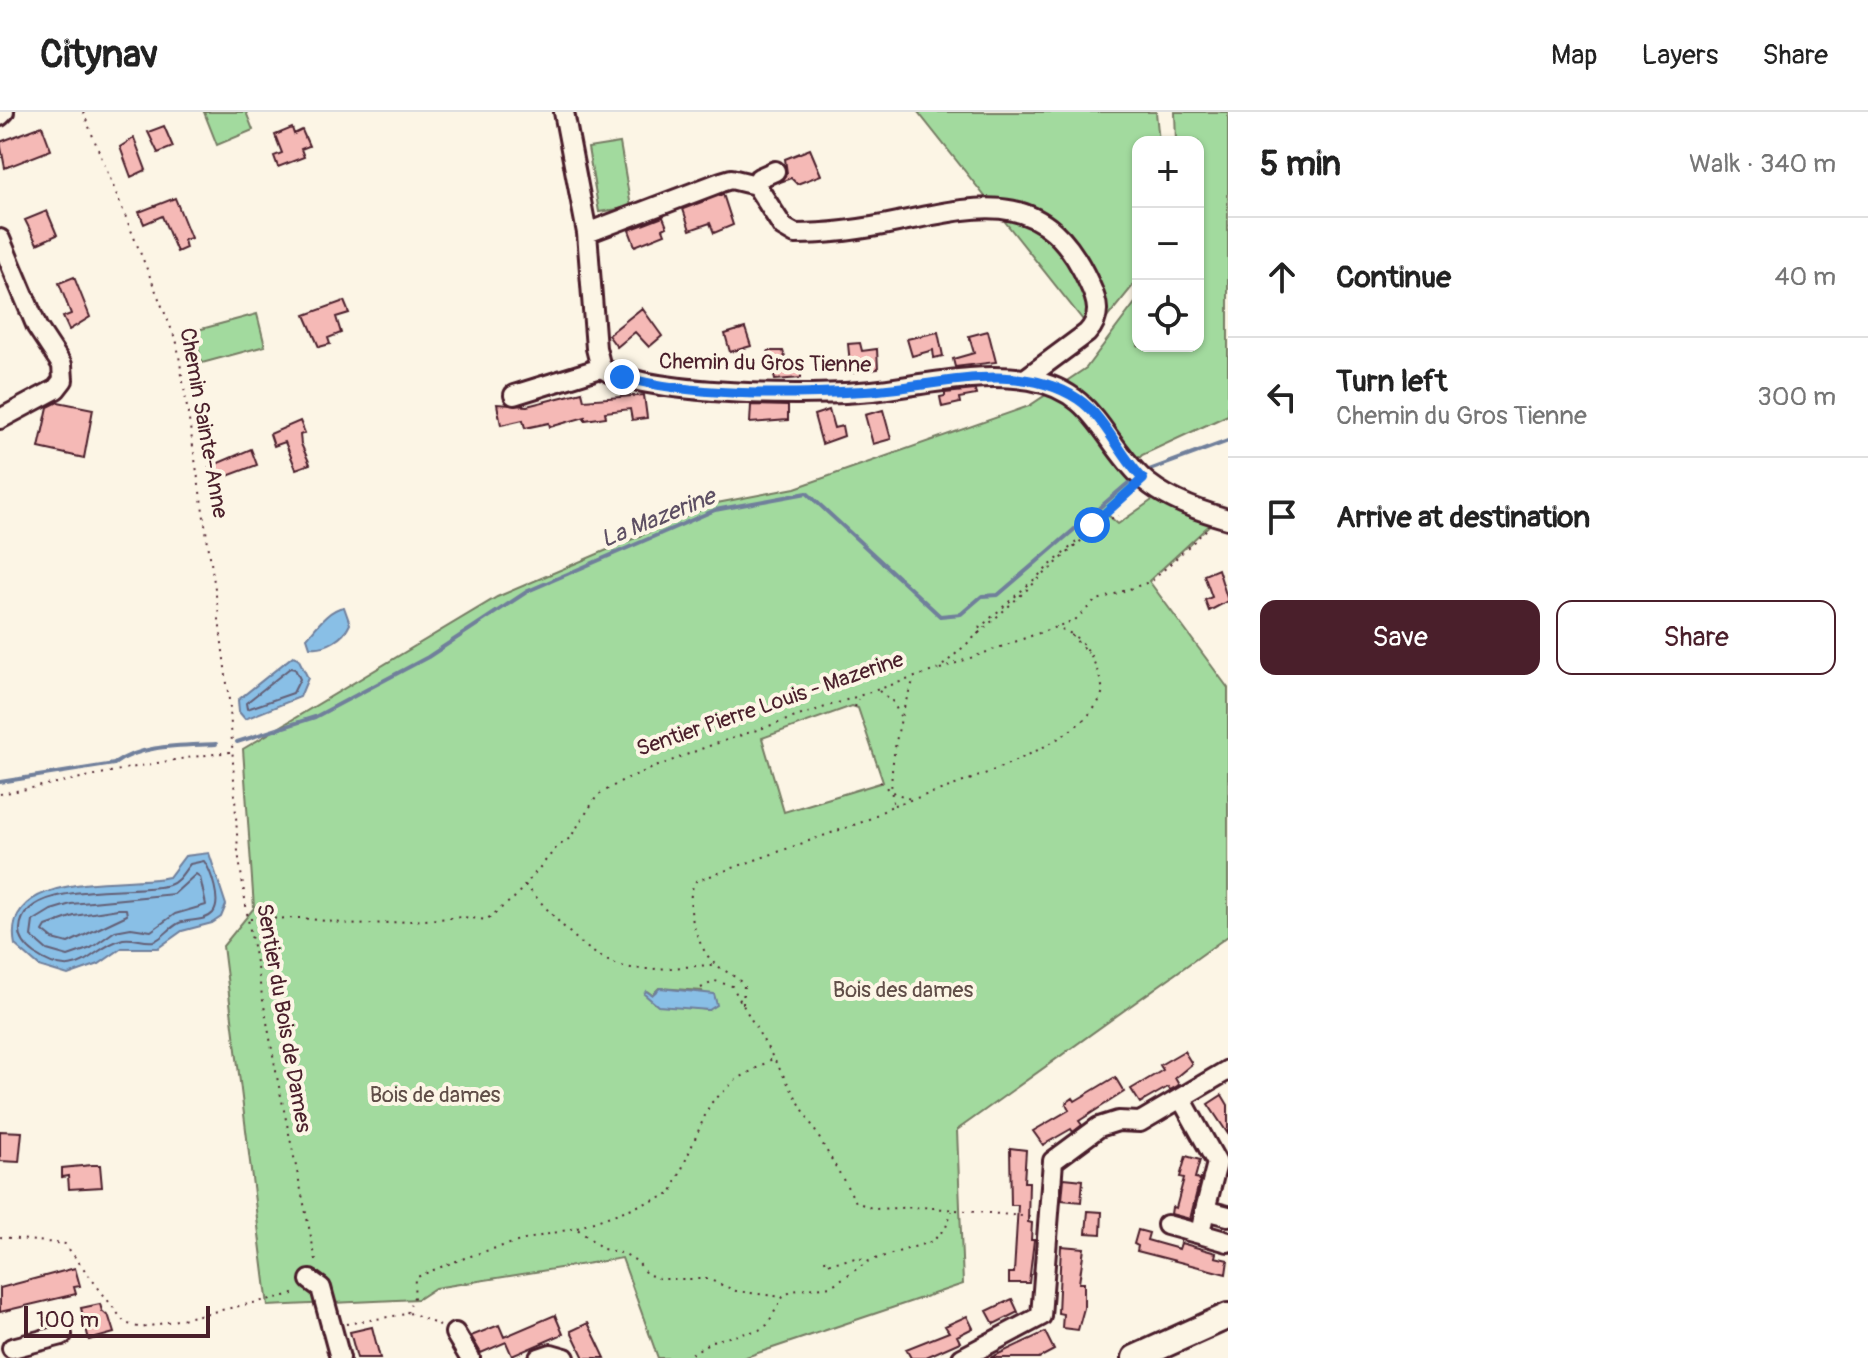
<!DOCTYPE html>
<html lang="en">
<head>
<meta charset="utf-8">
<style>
  body { margin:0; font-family:Pangolin,sans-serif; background:#f2f2f2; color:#222 }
  .controls { position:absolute; right:24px; top:24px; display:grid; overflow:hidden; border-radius:16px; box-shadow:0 2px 6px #0004 }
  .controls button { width:72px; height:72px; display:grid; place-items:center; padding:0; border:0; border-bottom:2px solid #e0e0e0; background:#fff; color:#222; font:40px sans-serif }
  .scale { position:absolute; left:24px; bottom:20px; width:186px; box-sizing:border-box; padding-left:8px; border:4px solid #4a1f2b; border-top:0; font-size:22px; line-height:28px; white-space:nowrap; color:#4a1f2b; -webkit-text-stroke:6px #fcf5e5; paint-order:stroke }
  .stop { position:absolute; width:24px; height:24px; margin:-18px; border:6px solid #1a73e8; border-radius:50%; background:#fff }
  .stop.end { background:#1a73e8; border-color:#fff; box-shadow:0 2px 8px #0008 }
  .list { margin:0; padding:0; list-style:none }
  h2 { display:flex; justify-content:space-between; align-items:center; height:104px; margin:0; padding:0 32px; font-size:34px }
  h2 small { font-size:26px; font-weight:400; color:#767676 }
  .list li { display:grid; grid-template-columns:52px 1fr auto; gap:24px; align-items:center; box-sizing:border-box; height:120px; padding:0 32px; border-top:2px solid #e0e0e0 }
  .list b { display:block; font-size:30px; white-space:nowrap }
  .list p { margin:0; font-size:26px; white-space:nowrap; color:#767676 }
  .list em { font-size:26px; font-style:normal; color:#767676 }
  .actions { display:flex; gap:16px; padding:24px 32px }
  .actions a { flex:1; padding:18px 0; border:2px solid #4a1f2b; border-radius:16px; text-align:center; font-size:28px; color:#4a1f2b }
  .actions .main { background:#4a1f2b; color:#fff }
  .icon { flex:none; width:44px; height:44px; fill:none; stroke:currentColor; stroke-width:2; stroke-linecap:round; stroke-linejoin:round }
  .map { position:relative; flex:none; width:1228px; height:1246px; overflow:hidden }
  header { display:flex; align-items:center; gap:48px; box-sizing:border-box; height:112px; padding:0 40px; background:#fff; border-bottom:2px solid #e0e0e0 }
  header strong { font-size:38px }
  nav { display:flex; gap:44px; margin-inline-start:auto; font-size:28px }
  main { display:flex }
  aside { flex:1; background:#fff }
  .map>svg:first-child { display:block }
  .green { fill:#a2da9e; stroke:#767c64; stroke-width:2; fill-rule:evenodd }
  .water { fill:#89bfe6; stroke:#707f9b; stroke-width:2 }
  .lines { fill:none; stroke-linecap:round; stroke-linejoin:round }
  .shore { stroke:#635f76; stroke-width:2 }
  .stream { stroke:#707f9b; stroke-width:4 }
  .building { fill:#f5b9b6; stroke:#4a1f2b; stroke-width:2 }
  .minor-casing { stroke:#4a1f2b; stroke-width:24 }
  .major-casing { stroke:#4a1f2b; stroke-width:30 }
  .path { stroke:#4a1f2b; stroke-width:2; stroke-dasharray:2 6; stroke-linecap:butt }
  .minor { stroke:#fcf5e5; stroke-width:18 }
  .major { stroke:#fcf5e5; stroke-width:24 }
  .route { stroke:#1a73e8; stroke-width:10 }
  .labels { text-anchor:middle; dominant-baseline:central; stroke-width:8; stroke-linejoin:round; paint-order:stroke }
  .street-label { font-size:22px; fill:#4a1f2b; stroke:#fcf5e5 }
  .park-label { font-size:22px; fill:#604e48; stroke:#fcf5e5 }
  .water-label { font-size:24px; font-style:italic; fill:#5d4f63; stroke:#fcf5e5 }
</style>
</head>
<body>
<header>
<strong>Citynav</strong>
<nav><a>Map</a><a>Layers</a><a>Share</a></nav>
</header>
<main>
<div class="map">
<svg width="1228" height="1246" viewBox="0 0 1228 1246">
  <rect width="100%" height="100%" fill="#fcf5e5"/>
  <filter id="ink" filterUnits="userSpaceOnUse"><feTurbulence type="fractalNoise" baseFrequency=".0125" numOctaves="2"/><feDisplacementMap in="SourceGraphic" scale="16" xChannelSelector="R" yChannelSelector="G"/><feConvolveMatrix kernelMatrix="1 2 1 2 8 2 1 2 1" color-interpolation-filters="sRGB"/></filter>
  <g filter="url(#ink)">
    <path class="green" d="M204 0H246L253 18 217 33Z
      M918 0H1156L1159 30H1138V161L1132 175 1094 222Z
      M1175 0H1228V303L1142 343 1129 357 1138 373 1107 402 1118 412 1155 386 1215 408 1149 469 1228 576V824L957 1018 963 1172 743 1246H658L622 1146 435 1176 418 1187 268 1194 223 834 254 796 243 637 497 485 717 391 795 376 1029 294 1086 256 1138 187V234H1198V30H1176ZM852 594 858 596 883 670 784 700 762 626ZM659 876 702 879 709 898 654 891 647 879 652 883Z
      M620 31 631 95 599 100 588 36Z
      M257 202 265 234 202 251 194 219Z"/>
    <path class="water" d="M344 495 350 512C344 526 327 537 310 535L307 526C317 514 329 497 344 495Z
      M293 544 298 546 308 566 300 585 245 607 239 600 238 588Z
      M209 741 226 793 221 805 212 811 182 819 158 836H122L99 852 68 863 39 854 15 833C0 756 128 775 169 765L185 744Z
      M660 876 714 882 717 893 709 898 658 894 644 882 646 879 652 883Z"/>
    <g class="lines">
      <path class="shore" d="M290 556 295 557 300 567 293 581 247 597 246 591Z
        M204 749C211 759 222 790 213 801 205 810 189 807 179 811 169 816 163 826 154 829 144 831 134 825 123 827 89 836 80 873 35 842 27 836 19 828 20 817 22 766 139 783 169 773 179 770 184 759 190 752Z
        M196 762 200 765 206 793 175 802 151 819 131 816 115 819 91 836 68 844 47 838 31 824 33 809 51 798 71 792 174 782Z
        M118 797H126L127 803 68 831 53 827 43 819 46 814 74 804Z"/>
      <path class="stream" d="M1144 360 1228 329
        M237 630 315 605 428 545 528 479 715 398 807 381 940 504 961 502 982 484 998 483 1134 366
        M0 670 114 652C142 632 183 634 216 632"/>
    </g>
    <path class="building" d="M42 14 51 38 5 56 0 30Z
      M164 14 173 35 158 41 148 20Z
      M292 16 294 22 302 18 309 34 301 37 304 45 278 55 274 44 282 41 275 23Z
      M134 26 146 58 131 65 120 35Z
      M810 37 821 63 797 72 791 66 780 70 787 61 785 47Z
      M723 82 733 113 714 121 710 111 690 118 683 97Z
      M175 86 191 126 184 128 186 136 177 140 162 104 144 112 139 100Z
      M47 99 57 123 37 132 25 108Z
      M663 105 667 115 663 117 665 122 635 134 629 118Z
      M74 165 90 205 69 218 63 205 71 202 59 171Z
      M344 189 349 201 336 205 341 221 328 226 330 232 319 235 305 203Z
      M642 196 662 224 649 235 635 220 617 235 608 223Z
      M745 216 751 234 730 240 725 222Z
      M988 219 996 250 955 255 953 247 974 241 969 224Z
      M938 220 943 244 934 246 933 238 912 244 907 227Z
      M860 231 862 239 877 237 878 257 851 261 848 232Z
      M768 239H783L788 255H801V266L775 268Z
      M975 278 976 283 959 286 960 291 942 295 940 285 945 284V281Z
      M582 280 584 288 644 283 647 306 632 308 630 297 605 300 606 305 585 308V305L550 315 549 311 525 316 523 308 501 313 497 292 527 294Z
      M58 290 93 297 84 346 39 336 48 295Z
      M751 293 788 294V308L750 311Z
      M829 298 834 316 842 314 844 324 822 332 814 303Z
      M883 298 891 327 873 332 865 303Z
      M300 309 305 321 300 323 301 332 310 352 296 357 285 330 274 334 270 322Z
      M251 337 257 353 214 369 209 355Z
      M1218 457 1228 489 1209 499 1205 488 1212 485 1204 463Z
      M1184 939 1192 952 1175 966 1179 973 1170 978 1168 975 1140 991 1131 977 1163 958 1160 953Z
      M1115 965 1124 980 1079 1009 1082 1013 1073 1020 1071 1017 1043 1033 1033 1019 1069 998 1066 991 1073 986 1075 989Z
      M1222 983 1228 993V1022L1208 992Z
      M0 1019 22 1020 19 1050 0 1049Z
      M1010 1036 1026 1038 1024 1070H1029L1028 1110 1032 1111 1031 1128H1034L1029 1171H1009V1161H1014L1018 1093H1011Z
      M1186 1044 1200 1048 1195 1066 1200 1067 1190 1107 1171 1102 1172 1095 1176 1096 1184 1066 1180 1065Z
      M92 1053H100L102 1075 69 1077 68 1064 62 1065V1056Z
      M1064 1066 1083 1068 1081 1090 1062 1088Z
      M1088 1099 1102 1100 1101 1122 1086 1121Z
      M1138 1118 1149 1121 1147 1128 1161 1132 1179 1137 1181 1131 1216 1141 1215 1145 1228 1148 1226 1162 1137 1139 1138 1134 1134 1132Z
      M1061 1134 1084 1136 1079 1171H1084V1196L1078 1218 1062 1216 1063 1202 1058 1201Z
      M75 1156 80 1174 74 1175 76 1182 0 1200V1176Z
      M1012 1187 1018 1200 994 1212 987 1199Z
      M100 1192 102 1199 109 1205 114 1221 89 1228 81 1196Z
      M555 1203 563 1222 512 1244 506 1230 481 1241 471 1224 499 1213 504 1225Z
      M967 1204 973 1216 957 1224 960 1230 924 1246H911L906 1237 949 1220 945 1214Z
      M588 1211 596 1227 605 1246H584L571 1219Z
      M372 1215 380 1246H357L350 1220Z
      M1045 1220 1054 1238 1039 1246H990Z"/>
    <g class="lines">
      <defs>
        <path id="minor" d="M564 0 587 121 596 236 601 256C650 284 813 285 872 279 922 273 980 259 1030 268 1095 280 1100 325 1141 365 1163 386 1199 399 1228 407
          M0 4 4 0
          M756 73 759 66 775 59
          M587 121 721 70 731 67 756 73 783 115 795 122C829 122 865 117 898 110 984 92 1046 76 1089 171 1098 190 1102 205 1087 221L1025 267
          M0 127 37 215 62 253 63 268 56 277 0 307
          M514 283 601 256
          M1181 986 1217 1051 1205 1098 1228 1104
          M1205 1098 1200 1122 1228 1130
          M1167 1113 1200 1122
          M310 1168 321 1176 340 1246
          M455 1221 470 1246
          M12 1236 62 1223
          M539 1246 551 1242 565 1246
          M962 1246 1041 1204 1053 1049 1099 1015 1118 1009 1140 1010 1228 958"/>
        <path id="major" d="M1135 1246 1228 1204"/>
      </defs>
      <use href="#minor" class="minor-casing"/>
      <use href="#major" class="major-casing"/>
      <path class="path" d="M83 0 177 231 216 483 230 596 238 740 248 807 278 970 317 1153
        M979 522 976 519 1099 410V406L1130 378
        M1071 523 1088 541
        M940 557 1075 508 1095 489 1152 469 1208 416
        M879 579 893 590 900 604
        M855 595 858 587
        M880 670 890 679 910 687
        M0 682C77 668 152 649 230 640
        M894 693C943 678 1092 632 1103 578 1095 548 1087 525 1056 515
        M525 773C553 802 588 850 631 856 657 859 686 854 712 853
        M250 807 302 806 358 813 464 805 486 808 514 786 557 735 570 726 597 684 623 668 706 635 939 557 1103 409 1119 404
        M701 876 715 869 732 874 856 1090 874 1097 922 1095 1033 1105
        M743 892 744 873C735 863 723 859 714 851 697 836 682 788 696 769L865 709 894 693C885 669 901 596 913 570
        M577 1116 671 1082 710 992 736 968 774 946
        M0 1125 65 1132 125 1211 141 1216 298 1181
        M825 1147 826 1152 856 1146 868 1148
        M407 1201 414 1185 415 1166C468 1142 519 1128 576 1116L603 1137 625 1142 638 1150 646 1162 662 1167H708L736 1179 783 1185
        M346 1212 412 1201 440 1214
        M685 1246 712 1229 759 1218 767 1213 783 1185 792 1179 831 1174 869 1149 933 1129 946 1115 952 1099"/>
      <use href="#minor" class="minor"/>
      <use href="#major" class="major"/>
    </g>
  </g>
  <g class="lines" filter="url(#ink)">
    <path class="route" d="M622 265C695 285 788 283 864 279 932 276 1016 246 1078 287 1106 306 1119 343 1143 367L1092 413"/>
  </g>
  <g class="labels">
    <g class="street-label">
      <text transform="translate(765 251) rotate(1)">Chemin du Gros Tienne</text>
      <text transform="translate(204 311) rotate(80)">Chemin Sainte-Anne</text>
      <text transform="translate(770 592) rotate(-19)">Sentier Pierre Louis - Mazerine</text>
      <text transform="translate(284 906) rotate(80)">Sentier du Bois de Dames</text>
    </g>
    <g class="park-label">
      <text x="903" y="878">Bois des dames</text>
      <text x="435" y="983">Bois de dames</text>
    </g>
    <g class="water-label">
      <text transform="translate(658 406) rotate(-22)">La Mazerine</text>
    </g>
  </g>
</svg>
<div class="controls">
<button>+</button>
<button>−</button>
<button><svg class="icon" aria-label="locate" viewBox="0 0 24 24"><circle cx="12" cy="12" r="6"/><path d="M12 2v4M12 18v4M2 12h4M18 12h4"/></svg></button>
</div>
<div class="scale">100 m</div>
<div class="stop" style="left:1092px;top:413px"></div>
<div class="stop end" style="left:622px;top:265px"></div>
</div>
<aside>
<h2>5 min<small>Walk · 340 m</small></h2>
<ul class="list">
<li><svg class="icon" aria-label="ahead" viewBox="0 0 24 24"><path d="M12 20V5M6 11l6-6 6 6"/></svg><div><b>Continue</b></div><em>40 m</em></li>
<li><svg class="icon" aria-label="left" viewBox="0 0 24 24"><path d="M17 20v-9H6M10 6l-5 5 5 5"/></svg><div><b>Turn left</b><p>Chemin du Gros Tienne</p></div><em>300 m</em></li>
<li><svg class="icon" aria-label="arrive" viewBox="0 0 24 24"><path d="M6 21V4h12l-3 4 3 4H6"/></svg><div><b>Arrive at destination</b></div></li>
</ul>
<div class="actions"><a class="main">Save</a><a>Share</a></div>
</aside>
</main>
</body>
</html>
